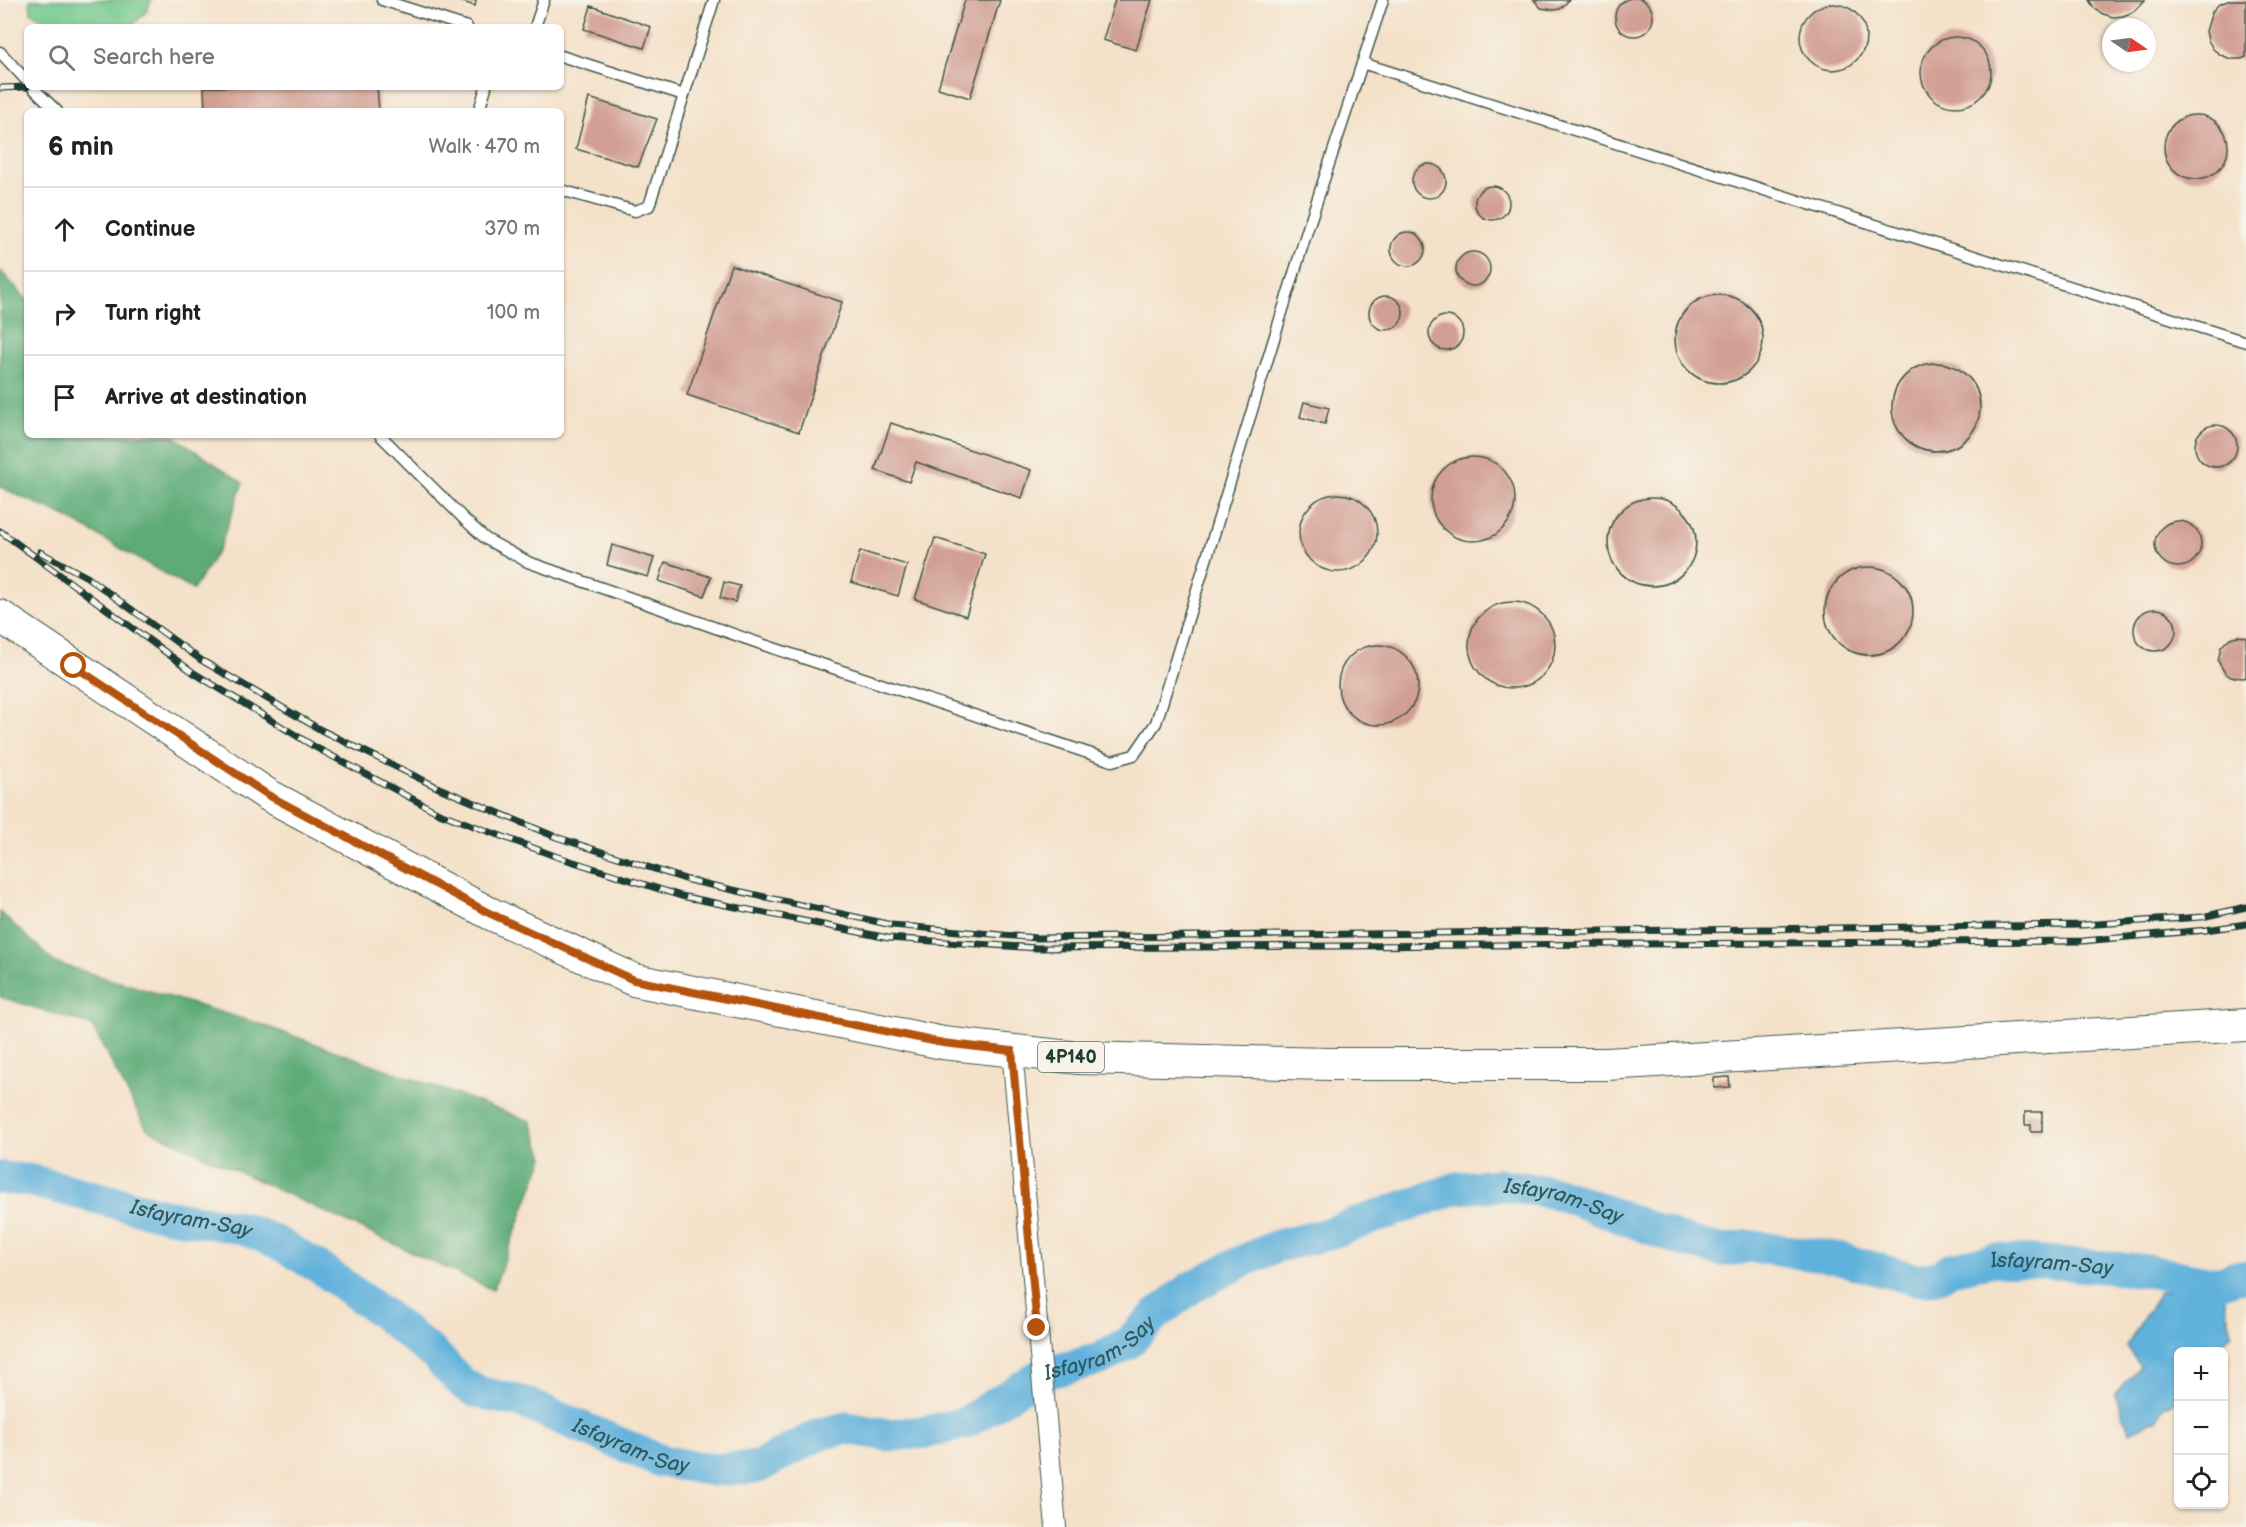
<!DOCTYPE html>
<html lang="en">
<head>
<meta charset="utf-8">
<style>
  body { margin:0; font-family:"Balsamiq Sans",sans-serif; background:#f2f2f2; color:#222 }
  .controls { position:absolute; right:18px; bottom:18px; display:grid; overflow:hidden; border-radius:9px; box-shadow:0 2px 4px #0004 }
  .controls button { width:54px; height:54px; display:grid; place-items:center; padding:0; border:0; border-bottom:2px solid #e0e0e0; background:#fff; color:#222; font:30px sans-serif }
  .compass { position:absolute; left:2102px; top:18px; width:54px; height:54px; border-radius:50%; background:#fff; box-shadow:0 2px 4px #0004; rotate:103deg }
  .stop { position:absolute; width:18px; height:18px; margin:-14px; border:4px solid #b45309; border-radius:50%; background:#fff }
  .stop.end { background:#b45309; border-color:#fff; box-shadow:0 2px 6px #0008 }
  .list { margin:0; padding:0; list-style:none }
  h2 { display:flex; justify-content:space-between; align-items:center; height:78px; margin:0; padding:0 24px; font-size:26px }
  h2 small { font-size:20px; font-weight:400; color:#767676 }
  .list li { display:grid; grid-template-columns:39px 1fr auto; gap:18px; align-items:center; box-sizing:border-box; height:84px; padding:0 24px; border-top:2px solid #e0e0e0 }
  .list b { display:block; font-size:22px; white-space:nowrap }
  .list em { font-size:20px; font-style:normal; color:#767676 }
  .icon { flex:none; width:33px; height:33px; fill:none; stroke:currentColor; stroke-width:2; stroke-linecap:round; stroke-linejoin:round }
  .map { position:relative; flex:none; width:2246px; height:1527px; overflow:hidden }
  .search { position:absolute; background:#fff; box-shadow:0 2px 4px #0004; left:24px; top:24px; width:540px; height:66px; display:flex; align-items:center; gap:15px; box-sizing:border-box; padding:0 21px; border-radius:9px; color:#767676; font-size:22px }
  .panel { position:absolute; background:#fff; box-shadow:0 2px 4px #0004; left:24px; top:108px; width:540px; height:330px; border-radius:9px }
  .map>svg:first-child { display:block }
  .green { fill:#72c88c; stroke:#488260; stroke-width:1.5 }
  .forest { fill:#5dac78; stroke:#3e7456; stroke-width:1.5 }
  .water { fill:#60b1db; stroke:#407788; stroke-width:1.5 }
  .lines { fill:none; stroke-linecap:round; stroke-linejoin:round }
  .river { stroke:#60b1db; stroke-width:33 }
  .building { fill:#d19f93 }
  .lane-casing { stroke:#3f564a; stroke-width:13 }
  .street-casing { stroke:#3f564a; stroke-width:22 }
  .primary-casing { stroke:#3f564a; stroke-width:34 }
  .lane { stroke:#fff; stroke-width:10 }
  .street { stroke:#fff; stroke-width:20 }
  .primary { stroke:#fff; stroke-width:32 }
  .rail-casing { stroke:#1f3d34; stroke-width:7 }
  .rail { stroke:#f7f3e8; stroke-width:4.5; stroke-dasharray:14; stroke-linecap:butt }
  .route { stroke:#b45309; stroke-width:8 }
  .labels { text-anchor:middle; dominant-baseline:central; stroke-width:6; stroke-linejoin:round; paint-order:stroke }
  .shield { fill:#f7f3e8; stroke:#60746a; stroke-width:1.5 }
  .shield-label { font-size:18px; font-weight:bold; fill:#1f3d34 }
  .water-label { font-size:21px; font-style:italic; fill:#2f5a5e; stroke:#f7f3e8 }
</style>
</head>
<body>
<div class="map">
<svg width="2246" height="1527" viewBox="0 0 2246 1527">
  <rect width="100%" height="100%" fill="#f7f3e8"/>
  <filter id="ink" filterUnits="userSpaceOnUse"><feTurbulence type="fractalNoise" baseFrequency=".0167" numOctaves="2"/><feDisplacementMap in="SourceGraphic" scale="12" xChannelSelector="R" yChannelSelector="G"/><feConvolveMatrix kernelMatrix="1 2 1 2 8 2 1 2 1" color-interpolation-filters="sRGB"/></filter>
  <filter id="wash" filterUnits="userSpaceOnUse"><feTurbulence type="fractalNoise" baseFrequency=".008" numOctaves="4" result="noise"/><feDisplacementMap in="SourceGraphic" scale="24" xChannelSelector="R" yChannelSelector="G"/><feGaussianBlur stdDeviation="1.35" result="paint"/><feColorMatrix in="noise" values="0 0 0 0 0 0 0 0 0 0 0 0 0 0 0 0 0 1.4 0 .05"/><feComposite in="paint" operator="in"/></filter>
  <g filter="url(#wash)">
    <rect width="100%" height="100%" fill="#f4e1c9"/>
    <path class="green" d="M30 0H151L147 11 130 27H53L31 12Z"/>
    <path class="forest" d="M0 270 27 300V435H172L243 483 219 549 193 590 66 517 0 487Z
      M0 912 56 963 260 1024 531 1121 544 1157 493 1290 147 1129 91 1025 0 997Z"/>
    <path class="water" d="M2222 1287 2232 1333 2213 1351 2178 1352V1400L2162 1407 2158 1419 2130 1432 2115 1395 2140 1366 2126 1346 2160 1292Z"/>
    <g class="lines">
      <path class="river" id="s1" d="M0 1178 28 1180 165 1215 242 1228 276 1242 320 1268 382 1313 436 1356 462 1383 477 1392 522 1402 661 1461 713 1470 758 1467 820 1434 846 1428 888 1435 926 1432 965 1423 1042 1374 1100 1359 1127 1344 1157 1314 1192 1287 1243 1261 1277 1246 1324 1235 1457 1188 1501 1185 1557 1193 1687 1242 1721 1250H1732L1749 1246 1837 1258 1914 1279H1928L1940 1276 1950 1269 1994 1260 2031 1261 2149 1271 2217 1284 2236 1277H2246"/>
    </g>
    <g id="blocks">
      <path class="building" d="M1615 17a19 19 0 1 1 38 0a19 19 0 1 1-38 0Z
        M457 0H476L475 6Z
        M965 0H1000L970 98 938 88Z
        M1115 0H1152L1136 50 1103 40Z
        M1534 0H1569L1560 9 1554 10 1541 8Z
        M2089 0H2145L2133 12 2123 16 2113 17 2103 14 2094 8Z
        M2230 0H2246V57L2241 59H2231L2221 55 2213 49 2208 40 2206 31 2212 12 2218 5Z
        M1800 37a33 33 0 1 1 66 0a33 33 0 1 1-66 0Z
        M591 6 651 27 644 48 584 29Z
        M1921 72a35 35 0 1 1 70 0a35 35 0 1 1-70 0Z
        M204 87H377L379 111H205Z
        M589 98 657 119 638 167 576 149Z
        M2164 147a32 32 0 1 1 64 0a32 32 0 1 1-64 0Z
        M1412 181a17 17 0 1 1 34 0a17 17 0 1 1-34 0Z
        M1475 203a17 17 0 1 1 34 0a17 17 0 1 1-34 0Z
        M1391 249a17 17 0 1 1 34 0a17 17 0 1 1-34 0Z
        M1456 269a17 17 0 1 1 34 0a17 17 0 1 1-34 0Z
        M731 265 842 302 799 432 687 395Z
        M1675 339a44 44 0 1 1 88 0a44 44 0 1 1-88 0Z
        M1369 313a17 17 0 1 1 34 0a17 17 0 1 1-34 0Z
        M1429 333a17 17 0 1 1 34 0a17 17 0 1 1-34 0Z
        M1892 407a44 44 0 1 1 88 0a44 44 0 1 1-88 0Z
        M1304 402 1329 408 1325 424 1300 417Z
        M891 423 1031 470 1022 498 916 462 909 482 875 470Z
        M2195 446a21 21 0 1 1 42 0a21 21 0 1 1-42 0Z
        M1431 499a42 42 0 1 1 84 0a42 42 0 1 1-84 0Z
        M1299 533a39 39 0 1 1 78 0a39 39 0 1 1-78 0Z
        M1608 542a44 44 0 1 1 88 0a44 44 0 1 1-88 0Z
        M2155 544a23 23 0 1 1 46 0a23 23 0 1 1-46 0Z
        M935 538 985 554 966 616 915 599Z
        M612 545 654 558 648 577 607 565Z
        M860 551 907 565 898 596 851 582Z
        M665 562 711 577 704 596 659 581Z
        M1825 611a44 44 0 1 1 88 0a44 44 0 1 1-88 0Z
        M724 582 740 586 735 602 720 598Z
        M1469 645a43 43 0 1 1 86 0a43 43 0 1 1-86 0Z
        M2134 630a21 21 0 1 1 42 0a21 21 0 1 1-42 0Z
        M2237 636 2246 637V677L2244 678 2231 677 2225 673 2218 661 2221 647 2230 638Z
        M1338 685a40 40 0 1 1 80 0a40 40 0 1 1-80 0Z
        M1729 1077 1730 1087 1714 1088V1078Z
        M2025 1112H2042V1132H2031V1125H2025Z"/>
    </g>
  </g>
  <g filter="url(#ink)">
    <use href="#blocks" fill-opacity="0" stroke="#3f564a" stroke-width="1.5"/>
    <g class="lines">
      <defs>
        <path id="lane" d="M382 0 467 27
          M535 27 544 0
          M0 52 27 81
          M561 56 684 95
          M1362 63 2246 342
          M32 87 57 111
          M479 111 486 87
          M561 190 635 211 649 206 714 0
          M380 435 466 521 486 539 528 562 770 647 1112 761 1134 755 1156 723 1308 228 1383 0"/>
        <path id="street" d="M1012 1051 1056 1527"/>
        <path id="primary" d="M0 616 268 795 489 913 634 980 943 1043 1079 1058 1330 1064H1607L2246 1025"/>
      </defs>
      <use href="#lane" class="lane-casing"/>
      <use href="#street" class="street-casing"/>
      <use href="#primary" class="primary-casing"/>
      <use href="#lane" class="lane"/>
      <use href="#street" class="street"/>
      <use href="#primary" class="primary"/>
      <defs>
        <path id="rail" d="M0 88 27 87
          M0 531 194 673 315 747 439 813 555 856 681 896 888 938 1037 948 2083 941 2206 930 2246 924
          M40 552 87 577 201 660 321 730 439 788 556 837 688 880 892 925 1036 938 2082 925 2202 917 2246 907"/>
      </defs>
      <use href="#rail" class="rail-casing"/>
      <use href="#rail" class="rail"/>
    </g>
  </g>
  <g class="lines" filter="url(#ink)">
    <path class="route" d="M74 666 268 795 489 913 634 980 943 1043 1012 1051 1037 1328"/>
  </g>
  <g class="labels">
    <rect class="shield" x="1038" y="1042" width="66" height="30" rx="4.5"/>
    <g class="shield-label">
      <text x="1071" y="1057">4P140</text>
    </g>
    <g class="water-label">
      <text stroke="none"><textPath href="#s1" startOffset="1710">Isfayram-Say</textPath></text>
      <text stroke="none"><textPath href="#s1" startOffset="196">Isfayram-Say</textPath></text>
      <text stroke="none"><textPath href="#s1" startOffset="2214">Isfayram-Say</textPath></text>
      <text stroke="none"><textPath href="#s1" startOffset="1204">Isfayram-Say</textPath></text>
      <text stroke="none"><textPath href="#s1" startOffset="700">Isfayram-Say</textPath></text>
    </g>
  </g>
</svg>
<div class="controls">
<button>+</button>
<button>−</button>
<button><svg class="icon" aria-label="locate" viewBox="0 0 24 24"><circle cx="12" cy="12" r="6"/><path d="M12 2v4M12 18v4M2 12h4M18 12h4"/></svg></button>
</div>
<svg class="compass" viewBox="-18 -18 36 36"><path d="M0-13l5 13h-10z" fill="#e53935"/><path d="M0 13l5-13h-10z" fill="#767676"/></svg>
<div class="stop" style="left:74px;top:666px"></div>
<div class="stop end" style="left:1037px;top:1328px"></div>
<div class="search"><svg class="icon" aria-label="search" viewBox="0 0 24 24"><circle cx="10" cy="10" r="6"/><path d="M15 15l6 6"/></svg>Search here</div>
<section class="panel">
<h2>6 min<small>Walk · 470 m</small></h2>
<ul class="list">
<li><svg class="icon" aria-label="ahead" viewBox="0 0 24 24"><path d="M12 20V5M6 11l6-6 6 6"/></svg><div><b>Continue</b></div><em>370 m</em></li>
<li><svg class="icon" aria-label="right" viewBox="0 0 24 24"><path d="M7 20v-9h11M14 6l5 5-5 5"/></svg><div><b>Turn right</b></div><em>100 m</em></li>
<li><svg class="icon" aria-label="arrive" viewBox="0 0 24 24"><path d="M6 21V4h12l-3 4 3 4H6"/></svg><div><b>Arrive at destination</b></div></li>
</ul>
</section>
</div>
</body>
</html>
